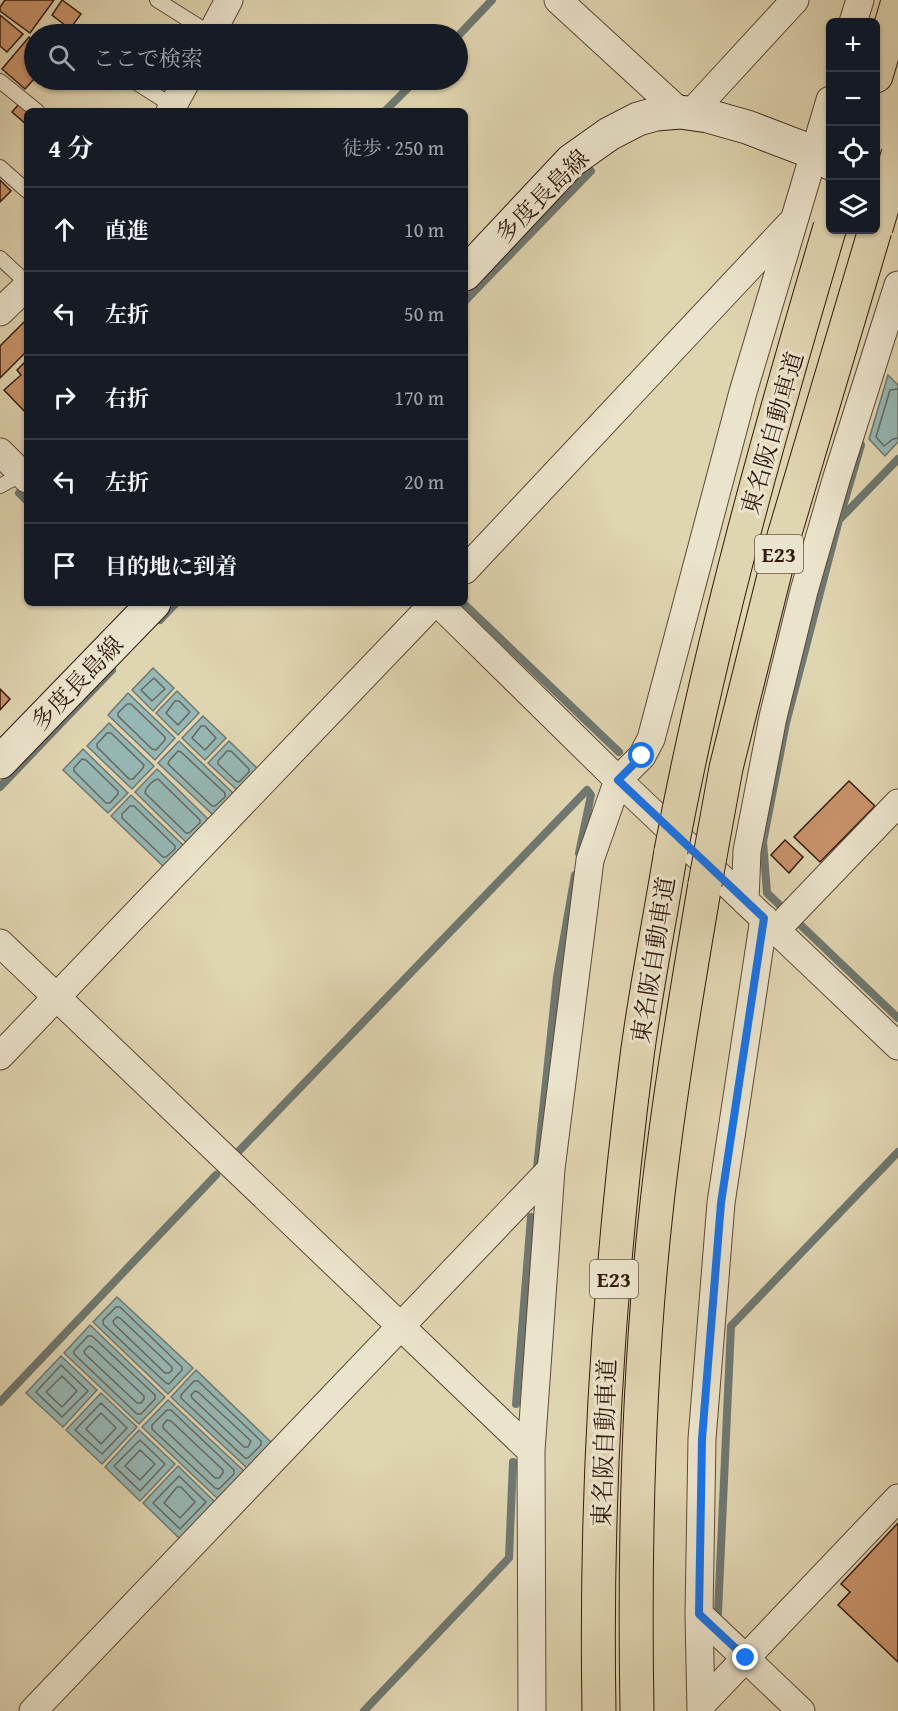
<!DOCTYPE html>
<html lang="ja">
<head>
<meta charset="utf-8">
<style>
  body { margin:0; font-family:"Gentium Book Plus","Noto Serif JP",serif; background:#20242c; color:#f1f3f6 }
  .controls { position:absolute; right:18px; top:18px; display:grid; overflow:hidden; border-radius:9px; box-shadow:0 2px 4px #0004 }
  .controls button { width:54px; height:54px; display:grid; place-items:center; padding:0; border:0; border-bottom:2px solid #363941; background:#171b24; color:#f1f3f6; font:30px sans-serif }
  .stop { position:absolute; width:18px; height:18px; margin:-14px; border:4px solid #1a73e8; border-radius:50%; background:#fff }
  .stop.end { background:#1a73e8; border-color:#fff; box-shadow:0 2px 6px #0008 }
  .list { margin:0; padding:0; list-style:none }
  h2 { display:flex; justify-content:space-between; align-items:center; height:78px; margin:0; padding:0 24px; font-size:26px }
  h2 small { font-size:20px; font-weight:400; color:#9ea1a6 }
  .list li { display:grid; grid-template-columns:39px 1fr auto; gap:18px; align-items:center; box-sizing:border-box; height:84px; padding:0 24px; border-top:2px solid #363941 }
  .list b { display:block; font-size:22px; white-space:nowrap }
  .list em { font-size:20px; font-style:normal; color:#9ea1a6 }
  .icon { flex:none; width:33px; height:33px; fill:none; stroke:currentColor; stroke-width:2; stroke-linecap:round; stroke-linejoin:round }
  .map { position:relative; flex:none; width:898px; height:1711px; overflow:hidden }
  .search { position:absolute; background:#171b24; box-shadow:0 2px 4px #0004; left:24px; top:24px; width:444px; height:66px; display:flex; align-items:center; gap:15px; box-sizing:border-box; padding:0 21px; border-radius:33px; color:#9ea1a6; font-size:22px }
  .panel { position:absolute; background:#171b24; box-shadow:0 2px 4px #0004; left:24px; top:108px; width:444px; height:498px; border-radius:9px }
  .map>svg:first-child { display:block }
  .water { fill:#96b7b4; stroke:#6f7871; stroke-width:1.5 }
  .lines { fill:none; stroke-linecap:round; stroke-linejoin:round }
  .shore { stroke:#656860; stroke-width:1.5 }
  .stream { stroke:#6f7871; stroke-width:8 }
  .building { fill:#c9936b; stroke:#341a0d; stroke-width:1.5 }
  .lane-casing { stroke:#5f4936; stroke-width:16 }
  .street-casing { stroke:#5f4936; stroke-width:29 }
  .secondary-casing { stroke:#341a0d; stroke-width:35 }
  .highway-casing { stroke:#341a0d; stroke-width:35 }
  .lane { stroke:#ebe4cc; stroke-width:14 }
  .street { stroke:#ebe4cc; stroke-width:27 }
  .secondary { stroke:#ebe4cc; stroke-width:33 }
  .highway { stroke:#e0d5b1; stroke-width:33 }
  .highway-bridge-casing { stroke:#341a0d; stroke-width:35; stroke-linecap:butt }
  .highway-bridge { stroke:#e0d5b1; stroke-width:33 }
  .route { stroke:#1a73e8; stroke-width:8 }
  .labels { text-anchor:middle; dominant-baseline:central; stroke-width:6; stroke-linejoin:round; paint-order:stroke }
  .shield { fill:#ebe4cc; stroke:#6b5746; stroke-width:1.5 }
  .shield-label { font-size:22px; font-weight:bold; fill:#341a0d }
  .street-label { font-size:24px; fill:#341a0d; stroke:#ebe4cc }
</style>
</head>
<body>
<div class="map">
<svg width="898" height="1711" viewBox="0 0 898 1711">
  <rect width="100%" height="100%" fill="#e0d5b1"/>
  <filter id="stains"><feTurbulence type="fractalNoise" baseFrequency=".00333" numOctaves="4"/><feColorMatrix values="0 0 0 0 .2 0 0 0 0 .09 0 0 0 0 .02 0 0 0 .5 -.17"/></filter>
  <radialGradient id="worn" r=".72"><stop offset=".6" stop-color="#630" stop-opacity="0"/><stop offset="1" stop-color="#630" stop-opacity=".3"/></radialGradient>
  <path class="water" d="M888 375 898 385V442L885 456 869 439Z
    M153 668 174 688 153 711 132 690Z
    M177 691 199 713 178 735 156 713Z
    M128 693 175 738 155 760 108 715Z
    M203 716 226 738 205 760 182 738Z
    M109 723 154 766 132 789 87 746Z
    M179 741 235 795 214 816 158 763Z
    M229 741 259 770 238 791 208 763Z
    M83 749 128 793 108 813 63 770Z
    M157 769 210 821 188 844 135 792Z
    M131 795 185 847 165 868 111 816Z
    M117 1297 193 1368 168 1394 93 1322Z
    M90 1325 165 1397 139 1424 64 1353Z
    M61 1356 97 1390 63 1427 26 1393Z
    M196 1370 272 1443 247 1468 171 1397Z
    M101 1393 137 1427 102 1464 66 1430Z
    M168 1400 244 1471 218 1499 142 1427Z
    M139 1430 175 1464 140 1501 105 1467Z
    M178 1466 215 1502 180 1539 143 1503Z"/>
  <g class="lines">
    <path class="shore" d="M898 389 890 390 876 437 884 446 893 439 898 438
      M154 678 165 689 152 701 141 690Z
      M175 701H179L190 712 178 725 166 713Z
      M127 704H131L165 737V740L156 750 152 749 118 716V713Z
      M201 726H205L216 738 205 750 192 738Z
      M107 733H111L144 765 143 768 133 779H129L97 747V744Z
      M178 751 181 752 225 793V797L215 806H212L168 764 169 761Z
      M227 751H231L249 769V772L239 782 236 781 218 764V761Z
      M82 759 86 760 118 791V794L110 803H106L74 771V768Z
      M158 779 200 820V823L189 833H186L145 793C145 788 153 780 158 779Z
      M130 806H134L175 846V849L166 857H163L122 818V814Z
      M116 1307H120L182 1367V1370L169 1384 166 1383 103 1324V1320Z
      M117 1317 120 1318 172 1367V1370L169 1373H165L114 1324 113 1321Z
      M88 1336H92L155 1395V1399L141 1414H137L74 1354V1351Z
      M89 1346 92 1347 144 1396V1399L141 1403H137L85 1354 84 1351Z
      M61 1365 88 1391 62 1417 36 1392Z
      M62 1376 77 1391 62 1407 46 1392Z
      M194 1381H198L261 1441V1445L248 1458H245L181 1398V1395Z
      M195 1391 198 1392 251 1441 248 1447H244L192 1398 191 1395Z
      M101 1403 127 1428 102 1454 75 1430Z
      M167 1410H171L234 1470V1474L219 1489 215 1488 152 1429V1425Z
      M101 1413 116 1428 101 1444 86 1429Z
      M167 1420 171 1421 223 1470V1473L219 1478H215L163 1428V1425Z
      M140 1440 165 1464 140 1491 114 1466Z
      M140 1450 155 1464 140 1480 125 1466Z
      M179 1476 206 1502 180 1529 153 1503Z
      M177 1487H181L195 1502 180 1518 164 1503Z"/>
    <path class="stream" d="M458 36 492 0
      M385 111 416 80
      M465 301 591 171
      M861 445 839 520 786 723 763 842 767 893 898 1018
      M19 493 27 501
      M840 519 898 459
      M463 603 619 752
      M160 620 176 603
      M0 787 112 670
      M237 1153 587 790 591 795 579 853
      M537 1168 557 977 575 875
      M0 1402 216 1175
      M516 1404 531 1217
      M718 1613 731 1326 898 1152
      M364 1711 509 1558 513 1462"/>
  </g>
  <path class="building" d="M5 0H54L30 33 0 11V7Z
    M62 0 81 14 70 29 52 15Z
    M0 15 23 34 7 52 0 46Z
    M29 37 34 42V79L25 89 2 69Z
    M19 104 27 111V125L12 112Z
    M0 180 11 191 0 202Z
    M27 319V351L0 378V346Z
    M27 360V414L4 390 21 375 17 370Z
    M0 689 10 699 0 710Z
    M849 781 875 806 820 862 794 837Z
    M785 840 803 857 789 873 771 855Z
    M898 1523V1662L838 1605 850 1592 841 1584Z"/>
  <g class="lines">
    <defs>
      <path id="lane" d="M157 0 211 34
        M132 80 173 106
        M0 81 37 111
        M0 167 27 191
        M0 258 27 283
        M0 486 22 474"/>
      <path id="street" d="M558 0 680 112
        M853 22 860 0
        M211 34 229 0
        M170 111 187 80
        M691 113 795 0
        M0 312 27 286
        M0 452 27 479
        M465 570 790 224
        M438 603 618 780 898 1046
        M745 901 747 851 773 717 804 591 836 480 898 285
        M776 930 898 803
        M0 943 531 1451
        M0 1056 434 603
        M699 1614 801 1711
        M701 1705 898 1498
        M33 1711 551 1169
        M532 1711 531 1451 551 1169 590 860 618 780 642 756 651 739 743 392 830 100
        M701 1711 699 1614 702 1439 721 1203 764 918"/>
      <path id="secondary" d="M465 274 571 161 609 134 638 119 656 114 680 112 708 116 747 127 815 153 830 163
        M0 762 154 603"/>
      <path id="highway" d="M876 76 898 1
        M599 1711C595 1492 609 1273 637 1056 646 988 660 919 671 851
        M637 1711C634 1541 638 1371 657 1203 669 1096 687 990 705 884"/>
    </defs>
    <use href="#lane" class="lane-casing"/>
    <use href="#street" class="street-casing"/>
    <use href="#secondary" class="secondary-casing"/>
    <use href="#highway" class="highway-casing"/>
    <use href="#lane" class="lane"/>
    <use href="#street" class="street"/>
    <use href="#secondary" class="secondary"/>
    <use href="#highway" class="highway"/>
    <defs>
      <path id="highway-bridge" d="M876 228 898 154
        M671 851C711 640 769 433 830 227
        M705 884 726 768 784 536 875 230"/>
    </defs>
    <use href="#highway-bridge" class="highway-bridge-casing"/>
    <use href="#highway-bridge" class="highway-bridge"/>
  </g>
  <g class="lines">
    <path class="route" d="M642 756 618 780 764 918 721 1203 702 1439 699 1614 746 1658"/>
  </g>
  <g class="labels">
    <g class="shield">
      <rect x="755" y="535" width="48" height="38" rx="4.5"/>
      <rect x="590" y="1260" width="48" height="38" rx="4.5"/>
    </g>
    <g class="shield-label">
      <text x="779" y="554">E23</text>
      <text x="614" y="1279">E23</text>
    </g>
    <g class="street-label">
      <text transform="translate(542 196) rotate(-45)">多度長島線</text>
      <text transform="translate(772 433) rotate(-74)">東名阪自動車道</text>
      <text transform="translate(77 683) rotate(-46)">多度長島線</text>
      <text transform="translate(653 960) rotate(-81)">東名阪自動車道</text>
      <text transform="translate(604 1443) rotate(-88)">東名阪自動車道</text>
    </g>
  </g>
  <rect width="100%" height="100%" filter="url(#stains)"/>
  <rect width="100%" height="100%" fill="url(#worn)"/>
</svg>
<div class="controls">
<button>+</button>
<button>−</button>
<button><svg class="icon" aria-label="locate" viewBox="0 0 24 24"><circle cx="12" cy="12" r="6"/><path d="M12 2v4M12 18v4M2 12h4M18 12h4"/></svg></button>
<button><svg class="icon" aria-label="layers" viewBox="0 0 24 24"><path d="M12 4l9 5-9 5-9-5zM3 14l9 5 9-5"/></svg></button>
</div>
<div class="stop" style="left:642px;top:756px"></div>
<div class="stop end" style="left:746px;top:1658px"></div>
<div class="search"><svg class="icon" aria-label="search" viewBox="0 0 24 24"><circle cx="10" cy="10" r="6"/><path d="M15 15l6 6"/></svg>ここで検索</div>
<section class="panel">
<h2>4 分<small>徒歩 · 250 m</small></h2>
<ul class="list">
<li><svg class="icon" aria-label="ahead" viewBox="0 0 24 24"><path d="M12 20V5M6 11l6-6 6 6"/></svg><div><b>直進</b></div><em>10 m</em></li>
<li><svg class="icon" aria-label="left" viewBox="0 0 24 24"><path d="M17 20v-9H6M10 6l-5 5 5 5"/></svg><div><b>左折</b></div><em>50 m</em></li>
<li><svg class="icon" aria-label="right" viewBox="0 0 24 24"><path d="M7 20v-9h11M14 6l5 5-5 5"/></svg><div><b>右折</b></div><em>170 m</em></li>
<li><svg class="icon" aria-label="left" viewBox="0 0 24 24"><path d="M17 20v-9H6M10 6l-5 5 5 5"/></svg><div><b>左折</b></div><em>20 m</em></li>
<li><svg class="icon" aria-label="arrive" viewBox="0 0 24 24"><path d="M6 21V4h12l-3 4 3 4H6"/></svg><div><b>目的地に到着</b></div></li>
</ul>
</section>
</div>
</body>
</html>
